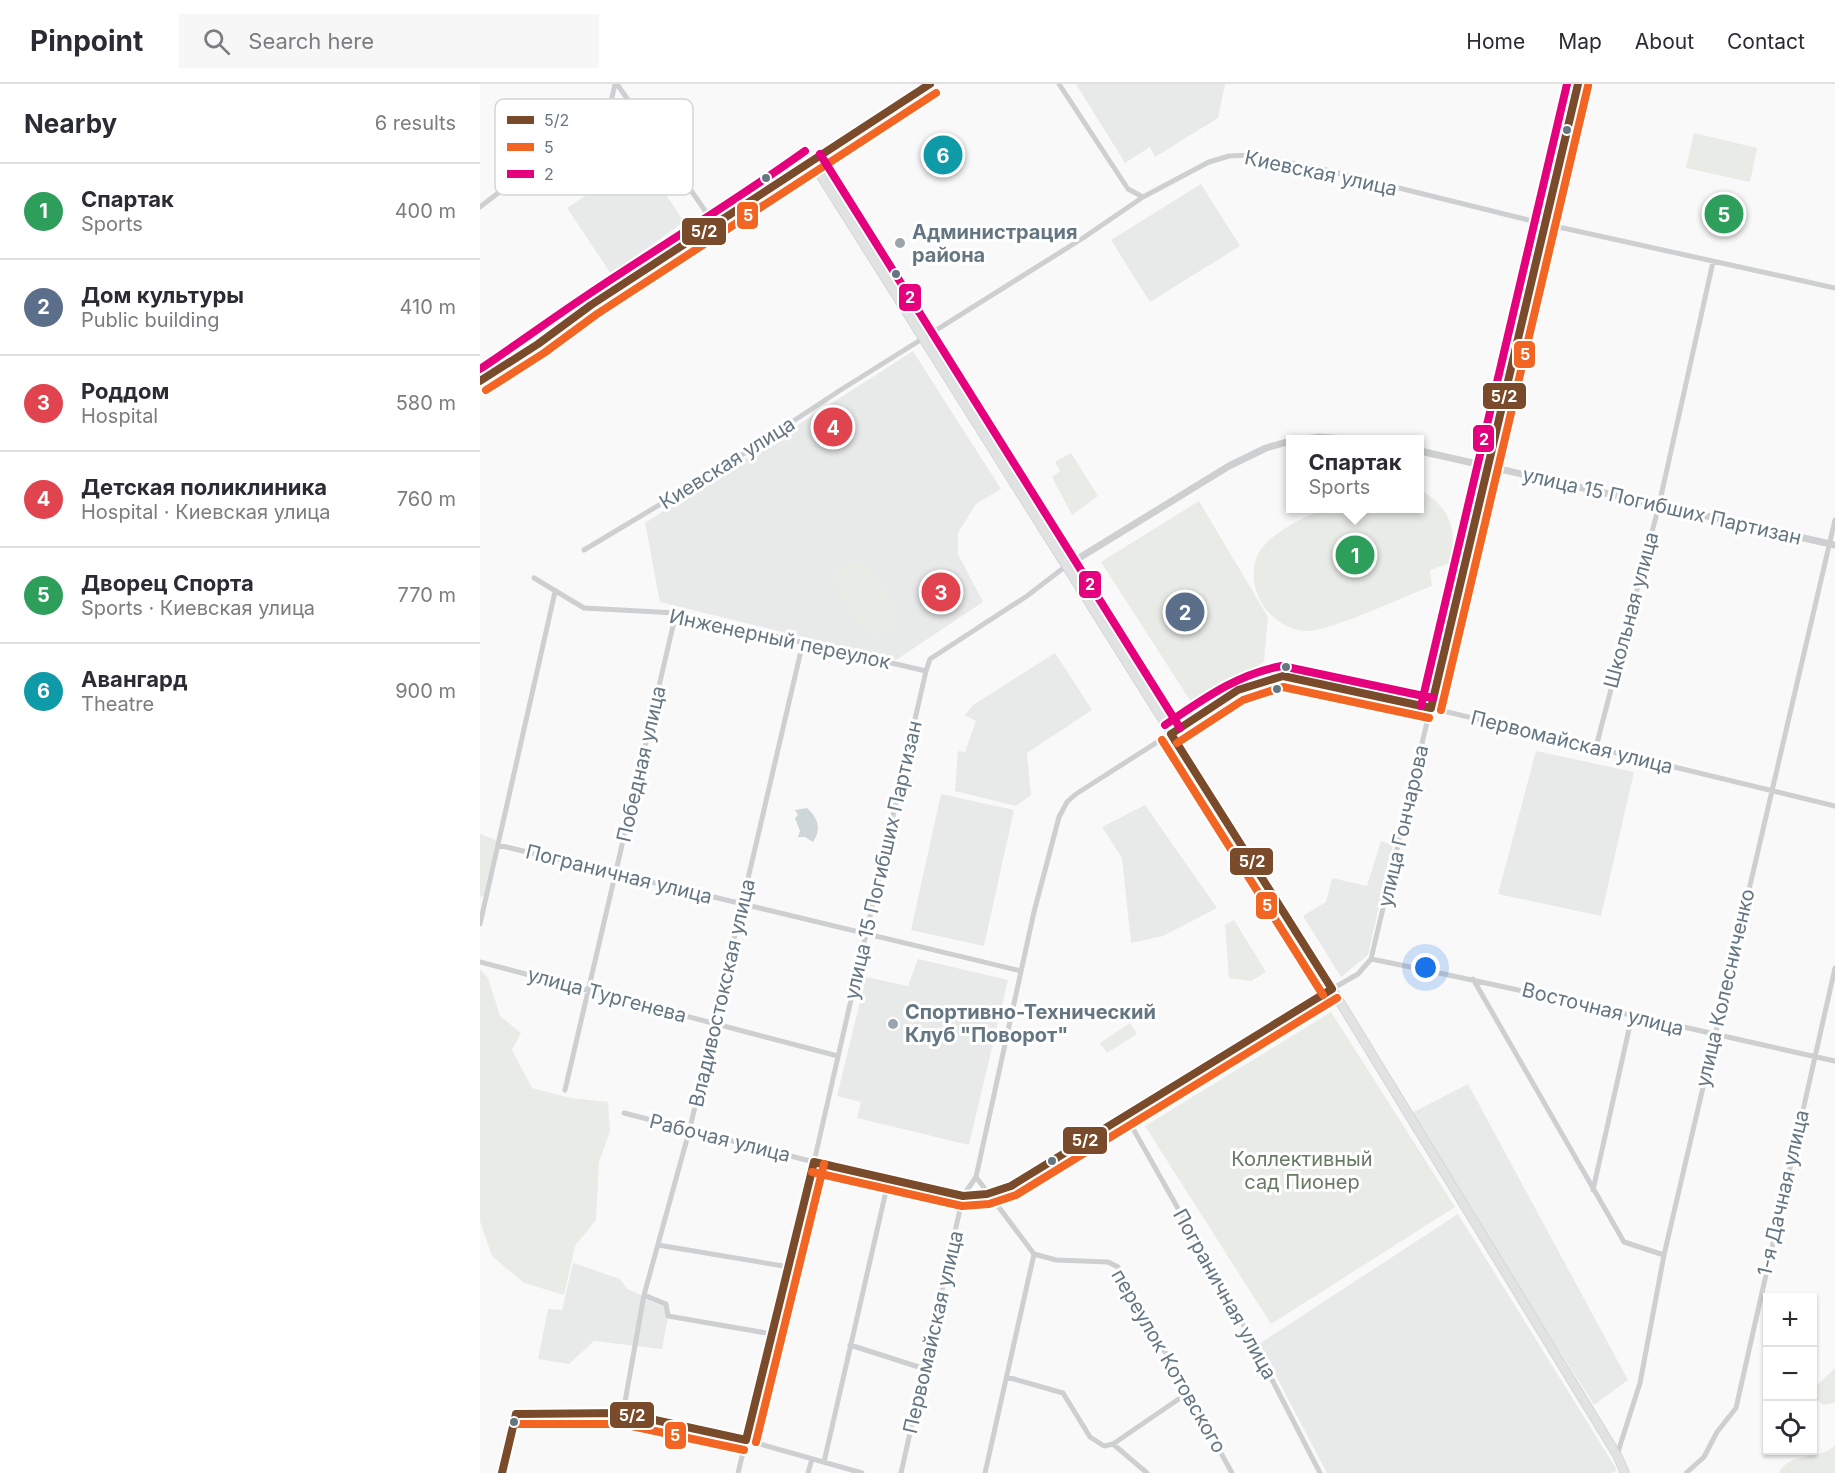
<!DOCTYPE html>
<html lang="en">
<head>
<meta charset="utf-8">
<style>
  body { margin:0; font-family:Inter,sans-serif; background:#f7f7f7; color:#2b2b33 }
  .controls { position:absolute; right:18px; bottom:18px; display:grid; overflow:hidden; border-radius:0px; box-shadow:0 2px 4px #0004 }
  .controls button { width:54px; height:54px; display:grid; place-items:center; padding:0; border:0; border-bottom:2px solid #e1e1e2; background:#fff; color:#2b2b33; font:30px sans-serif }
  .you { position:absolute; left:946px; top:884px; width:21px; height:21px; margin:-15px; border:4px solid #fff; border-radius:50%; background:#1a73e8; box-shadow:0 0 0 9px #1a73e833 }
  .badge { display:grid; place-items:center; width:39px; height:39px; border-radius:50%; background:#5c6169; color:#fff; font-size:20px; font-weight:700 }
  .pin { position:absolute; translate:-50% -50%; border:3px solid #fff; box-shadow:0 2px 6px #0006 }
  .popup { position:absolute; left:806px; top:351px; width:138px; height:78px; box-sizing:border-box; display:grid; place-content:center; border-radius:0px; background:#fff; filter:drop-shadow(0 2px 4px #0005); font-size:20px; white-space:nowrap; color:#7c7c81 }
  .popup b { font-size:22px; color:#2b2b33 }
  .popup::after { content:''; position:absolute; left:50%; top:100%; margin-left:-12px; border:12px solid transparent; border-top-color:#fff }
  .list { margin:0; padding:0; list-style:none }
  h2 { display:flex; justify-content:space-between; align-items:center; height:78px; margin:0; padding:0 24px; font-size:26px }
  h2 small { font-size:20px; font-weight:400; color:#7c7c81 }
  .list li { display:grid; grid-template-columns:39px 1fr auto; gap:18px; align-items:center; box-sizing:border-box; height:96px; padding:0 24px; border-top:2px solid #e1e1e2 }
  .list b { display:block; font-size:22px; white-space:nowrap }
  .list p { margin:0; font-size:20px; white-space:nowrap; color:#7c7c81 }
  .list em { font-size:20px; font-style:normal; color:#7c7c81 }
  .icon { flex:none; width:33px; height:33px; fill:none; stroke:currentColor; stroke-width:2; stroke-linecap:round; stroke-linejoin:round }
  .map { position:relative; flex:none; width:1355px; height:1389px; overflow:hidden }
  header { display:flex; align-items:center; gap:36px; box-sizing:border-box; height:84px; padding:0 30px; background:#fff; border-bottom:2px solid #e1e1e2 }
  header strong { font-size:28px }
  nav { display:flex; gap:33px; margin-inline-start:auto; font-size:21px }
  .search { width:420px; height:54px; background:#f7f7f7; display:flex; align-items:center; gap:15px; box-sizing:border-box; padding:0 21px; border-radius:0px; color:#7c7c81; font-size:22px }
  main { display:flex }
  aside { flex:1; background:#fff }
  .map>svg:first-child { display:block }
  .built { fill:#e8e9e9 }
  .green { fill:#e8ebe6 }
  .water { fill:#ced6d9 }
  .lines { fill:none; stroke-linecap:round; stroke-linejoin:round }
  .secondary-casing { stroke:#d5d6d7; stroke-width:10 }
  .minor { stroke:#cecfd0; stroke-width:5 }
  .tertiary { stroke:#cecfd0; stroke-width:7 }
  .secondary { stroke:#e1e2e2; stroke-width:8 }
  .bus-1-casing { stroke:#fff; stroke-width:12 }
  .bus-2-casing { stroke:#fff; stroke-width:12 }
  .bus-3-casing { stroke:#fff; stroke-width:12 }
  .bus-1 { stroke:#7a4b2a; stroke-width:8 }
  .bus-2 { stroke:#f26522; stroke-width:8 }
  .bus-3 { stroke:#e5007d; stroke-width:8 }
  .bus-dot { fill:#657683; stroke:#fff; stroke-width:2 }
  .poi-dot { fill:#99a4ac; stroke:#fff; stroke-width:2 }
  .labels { text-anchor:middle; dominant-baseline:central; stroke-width:6; stroke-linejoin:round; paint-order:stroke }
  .street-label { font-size:20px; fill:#657683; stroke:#fff }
  .poi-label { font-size:20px; font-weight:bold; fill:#657683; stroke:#fff; text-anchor:start }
  .park-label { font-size:20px; fill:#687a64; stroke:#fff }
  .key { fill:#fff; stroke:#d1d6da; stroke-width:1.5 }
  .key-label { font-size:16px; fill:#657683 }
  .line-badge { stroke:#fff; stroke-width:2 }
  .badge-label { font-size:16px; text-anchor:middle; font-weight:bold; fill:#fff }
</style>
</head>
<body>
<header>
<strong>Pinpoint</strong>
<div class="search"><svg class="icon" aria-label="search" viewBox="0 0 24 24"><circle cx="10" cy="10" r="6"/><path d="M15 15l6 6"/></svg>Search here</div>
<nav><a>Home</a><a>Map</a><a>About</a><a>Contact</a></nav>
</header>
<main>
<aside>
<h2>Nearby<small>6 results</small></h2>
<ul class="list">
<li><span class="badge" style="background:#2e9e5b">1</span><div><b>Спартак</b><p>Sports</p></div><em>400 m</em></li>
<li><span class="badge" style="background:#5c6f8a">2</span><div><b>Дом культуры</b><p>Public building</p></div><em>410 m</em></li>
<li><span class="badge" style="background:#e0444e">3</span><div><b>Роддом</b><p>Hospital</p></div><em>580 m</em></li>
<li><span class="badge" style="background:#e0444e">4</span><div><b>Детская поликлиника</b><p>Hospital · Киевская улица</p></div><em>760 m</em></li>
<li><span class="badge" style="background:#2e9e5b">5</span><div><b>Дворец Спорта</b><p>Sports · Киевская улица</p></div><em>770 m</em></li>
<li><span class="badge" style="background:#0f9aa8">6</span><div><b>Авангард</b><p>Theatre</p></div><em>900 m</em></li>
</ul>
</aside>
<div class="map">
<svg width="1355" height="1389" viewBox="0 0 1355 1389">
  <rect width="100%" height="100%" fill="#f9f9f9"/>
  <path class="built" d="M596 0H745L738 34 675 73 670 63 645 79Z
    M169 85 204 138 131 190 87 124 121 101 130 108Z
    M721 100 760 162 670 218 631 156Z
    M433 267 521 405 496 420 478 449V470L503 518 416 576 180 518 165 439Z
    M575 569 612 626 547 669 551 711 536 722 475 707 478 667 485 668 496 637 485 631 493 621Z
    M1056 667 1154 688 1121 832 1018 810Z
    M461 710 534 726 504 862 431 846Z
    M665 721 737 824 683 852 651 859 642 774 622 743Z
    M901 757 913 761 888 871 861 893 823 832 846 818 852 794 887 802Z
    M438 875 528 896 489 1061 377 1034 381 1018 357 1012 386 893 428 902Z
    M988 1000 1148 1296 1114 1321 930 1030Z
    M978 1130 1137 1386 1133 1389H847L779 1260Z
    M93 1179 140 1195 147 1205 184 1221 188 1234 182 1265 114 1257 89 1280 58 1275 68 1225 82 1226Z"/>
  <path class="green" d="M1214 49 1277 64 1270 98 1206 84Z
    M591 369 618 412 592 431 572 393 580 387 575 378Z
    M940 405C971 426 977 443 970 479L950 486 952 502C925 512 851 547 827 547 794 547 765 509 776 476 781 458 803 445 818 437 827 432 839 427 848 425 869 420 916 424 940 424Z
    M719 417 788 533 784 578 715 624 621 478Z
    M381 477C395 488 430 531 412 546 405 552 398 552 390 550 382 547 377 536 372 529 357 507 341 481 381 477Z
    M0 750 16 756 4 812 0 813Z
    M754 836 786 888 771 897 749 894 745 841Z
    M0 885 8 894 20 932 41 949 32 966 52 1004 90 1014 128 1018 130 1047 119 1078 116 1136 95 1162 84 1211 44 1199 12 1172 0 1137Z
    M851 928 975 1123 791 1240 665 1042Z
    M650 939 657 950 627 969 620 959Z
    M1355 1284V1319L1343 1321 1334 1313 1335 1303Z
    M1355 1361V1389H1299C1309 1367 1341 1377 1355 1361Z"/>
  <path class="water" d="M327 724C338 734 342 745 333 758L325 753H318L320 747 315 734 318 731 315 726Z"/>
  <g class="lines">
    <defs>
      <path id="secondary" d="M0 297 58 260 111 221 265 123 331 76 852 905 1137 1371 1145 1389"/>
    </defs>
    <use href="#secondary" class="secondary-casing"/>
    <path class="minor" d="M137 0 235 141
      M579 0 648 105 663 113
      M331 76 450 0
      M0 123 126 26 131 18 135 0
      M104 466 251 378 359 307 603 154 663 113 729 78 749 72 773 71 846 86 1065 140 1355 204
      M54 494 104 524 196 529 446 587
      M1116 663 1179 421 1233 178
      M18 761 541 887
      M0 840 75 508
      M891 875C1047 906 1200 943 1355 977
      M0 878 358 972
      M993 895 1144 1158 1184 1171
      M852 905 878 890 891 875 1098 0
      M85 1006 196 529
      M144 1029 334 1078
      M646 1032 768 1249 840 1389
      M496 1093 554 1170
      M1113 1106 1152 932
      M178 1161 309 1183
      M554 1170 576 1176 628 1178 638 1183 752 1389
      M164 1211 186 1220 188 1232 292 1250
      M370 1261 445 1285
      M527 1293 583 1309 610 1353 624 1362 633 1360 709 1308
      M143 1329 164 1211 210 1044 323 558
      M633 1360 667 1389
      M1137 1371 1160 1299 1184 1171 1355 436
      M344 1378 409 1094
      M22 1389 36 1330 143 1329 266 1356 382 1389
      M258 1389 334 1078 446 587 450 575 547 512 586 482
      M328 1389 332 1375
      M421 1389 483 1112 496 1093 554 828 579 733 587 718 596 710 765 602 786 594 803 592 951 624 1355 722
      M505 1389 554 1170
      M1206 1389 1224 1373 1237 1348 1256 1324 1355 884"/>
    <path class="tertiary" d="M818 356 839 353 879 356
      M940 367 1355 461
      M586 482 749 382 786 364 810 357
      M334 1078 483 1112 507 1110 531 1102 852 905"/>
    <use href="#secondary" class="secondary"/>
    <defs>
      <path id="bus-1" d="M0 297 58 260 111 221 450 0
        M951 624 1098 0
        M691 650 852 905
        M691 650 758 606 803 592 951 624
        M334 1078 483 1112 507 1110 531 1102 852 905
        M36 1330 143 1329 266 1356
        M266 1356 334 1078
        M22 1389 36 1330"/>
      <path id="bus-2" d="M6 306 64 269 117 230 456 9
        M961 626 1108 2
        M682 656 843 911
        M697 659 763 616 803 603 949 634
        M332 1088 482 1122 509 1120 536 1111 857 914
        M36 1340H142L264 1366
        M276 1358 344 1080"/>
      <path id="bus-3" d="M340 70 700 644
        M0 285C36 261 70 236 106 212 179 163 254 118 325 67
        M941 622 1087 0
        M685 641C722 616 757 590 802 582L953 614"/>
    </defs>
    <use href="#bus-1" class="bus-1-casing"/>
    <use href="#bus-2" class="bus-2-casing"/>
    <use href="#bus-3" class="bus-3-casing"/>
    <use href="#bus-1" class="bus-1"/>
    <use href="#bus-2" class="bus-2"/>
    <use href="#bus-3" class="bus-3"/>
  </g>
  <g class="bus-dot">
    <circle cx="1087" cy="46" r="5"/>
    <circle cx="286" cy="94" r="5"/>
    <circle cx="416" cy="190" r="5"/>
    <circle cx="806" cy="583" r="5"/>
    <circle cx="797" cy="605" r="5"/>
    <circle cx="572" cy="1077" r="5"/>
    <circle cx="34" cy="1338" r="5"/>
  </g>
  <g class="poi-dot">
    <circle cx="420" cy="159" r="6"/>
    <circle cx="413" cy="940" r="6"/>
  </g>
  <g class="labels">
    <g class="street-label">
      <text transform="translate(841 89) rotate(12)">Киевская улица</text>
      <text transform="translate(247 379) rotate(-32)">Киевская улица</text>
      <text transform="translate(1182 422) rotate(13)">улица 15 Погибших Партизан</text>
      <text transform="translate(1151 526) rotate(-75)">Школьная улица</text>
      <text transform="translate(300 555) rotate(12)">Инженерный переулок</text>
      <text transform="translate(1092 658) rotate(14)">Первомайская улица</text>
      <text transform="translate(161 680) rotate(-77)">Победная улица</text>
      <text transform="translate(923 742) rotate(-77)">улица Гончарова</text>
      <text transform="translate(403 776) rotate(-77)">улица 15 Погибших Партизан</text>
      <text transform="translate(139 790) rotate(14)">Пограничная улица</text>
      <text transform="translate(1245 904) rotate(-77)">улица Колесниченко</text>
      <text transform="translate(242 909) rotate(-77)">Владивостокская улица</text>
      <text transform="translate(127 911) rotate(15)">улица Тургенева</text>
      <text transform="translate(1123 925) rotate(14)">Восточная улица</text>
      <text transform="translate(240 1054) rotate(14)">Рабочая улица</text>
      <text transform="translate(1303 1109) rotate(-77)">1-я Дачная улица</text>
      <text transform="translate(745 1210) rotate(61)">Пограничная улица</text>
      <text transform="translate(453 1248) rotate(-77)">Первомайская улица</text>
      <text transform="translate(689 1277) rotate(60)">переулок Котовского</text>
    </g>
    <g class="poi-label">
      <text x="432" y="148">Администрация<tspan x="432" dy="23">района</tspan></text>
      <text x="425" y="928">Спортивно-Технический<tspan x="425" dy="23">Клуб "Поворот"</tspan></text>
    </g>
    <g class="park-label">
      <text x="822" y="1075">Коллективный<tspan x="822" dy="23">сад Пионер</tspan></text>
    </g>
  </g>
  <rect x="15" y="15" width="198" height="96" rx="9" class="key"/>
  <rect x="27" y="32" width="27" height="8" fill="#7a4b2a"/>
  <rect x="27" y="59" width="27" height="8" fill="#f26522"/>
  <rect x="27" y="86" width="27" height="8" fill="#e5007d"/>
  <g class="key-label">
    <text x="64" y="42">5/2</text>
    <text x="64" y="69">5</text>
    <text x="64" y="96">2</text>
  </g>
  <g class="line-badge">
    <rect x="256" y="117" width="23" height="29" rx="6" fill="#f26522"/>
    <rect x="201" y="133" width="46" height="29" rx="6" fill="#7a4b2a"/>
    <rect x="418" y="199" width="24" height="29" rx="6" fill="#e5007d"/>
    <rect x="1033" y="256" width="23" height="29" rx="6" fill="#f26522"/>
    <rect x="1002" y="298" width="45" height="28" rx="6" fill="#7a4b2a"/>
    <rect x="992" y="340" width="23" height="29" rx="6" fill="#e5007d"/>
    <rect x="598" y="486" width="24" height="29" rx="6" fill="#e5007d"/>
    <rect x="749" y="763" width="45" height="29" rx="6" fill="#7a4b2a"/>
    <rect x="775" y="807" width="23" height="29" rx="6" fill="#f26522"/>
    <rect x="582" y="1042" width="46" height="29" rx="6" fill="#7a4b2a"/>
    <rect x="129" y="1317" width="46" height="28" rx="6" fill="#7a4b2a"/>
    <rect x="184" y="1337" width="23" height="29" rx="6" fill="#f26522"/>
  </g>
  <g class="badge-label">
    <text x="268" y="137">5</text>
    <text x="224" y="153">5/2</text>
    <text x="430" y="219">2</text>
    <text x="1045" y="276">5</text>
    <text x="1024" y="318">5/2</text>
    <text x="1004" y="361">2</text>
    <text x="610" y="506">2</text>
    <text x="772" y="783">5/2</text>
    <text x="787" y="827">5</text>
    <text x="605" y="1062">5/2</text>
    <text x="152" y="1337">5/2</text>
    <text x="195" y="1357">5</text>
  </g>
</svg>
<div class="controls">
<button>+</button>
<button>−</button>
<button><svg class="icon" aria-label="locate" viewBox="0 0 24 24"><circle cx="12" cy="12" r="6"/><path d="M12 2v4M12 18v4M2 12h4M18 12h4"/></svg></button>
</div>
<div class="you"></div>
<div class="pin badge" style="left:875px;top:471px;background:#2e9e5b">1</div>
<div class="popup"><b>Спартак</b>Sports</div>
<div class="pin badge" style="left:705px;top:528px;background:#5c6f8a">2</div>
<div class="pin badge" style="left:461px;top:508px;background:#e0444e">3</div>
<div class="pin badge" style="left:353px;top:343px;background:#e0444e">4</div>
<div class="pin badge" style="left:1244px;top:130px;background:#2e9e5b">5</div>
<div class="pin badge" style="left:463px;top:71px;background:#0f9aa8">6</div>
</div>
</main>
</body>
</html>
